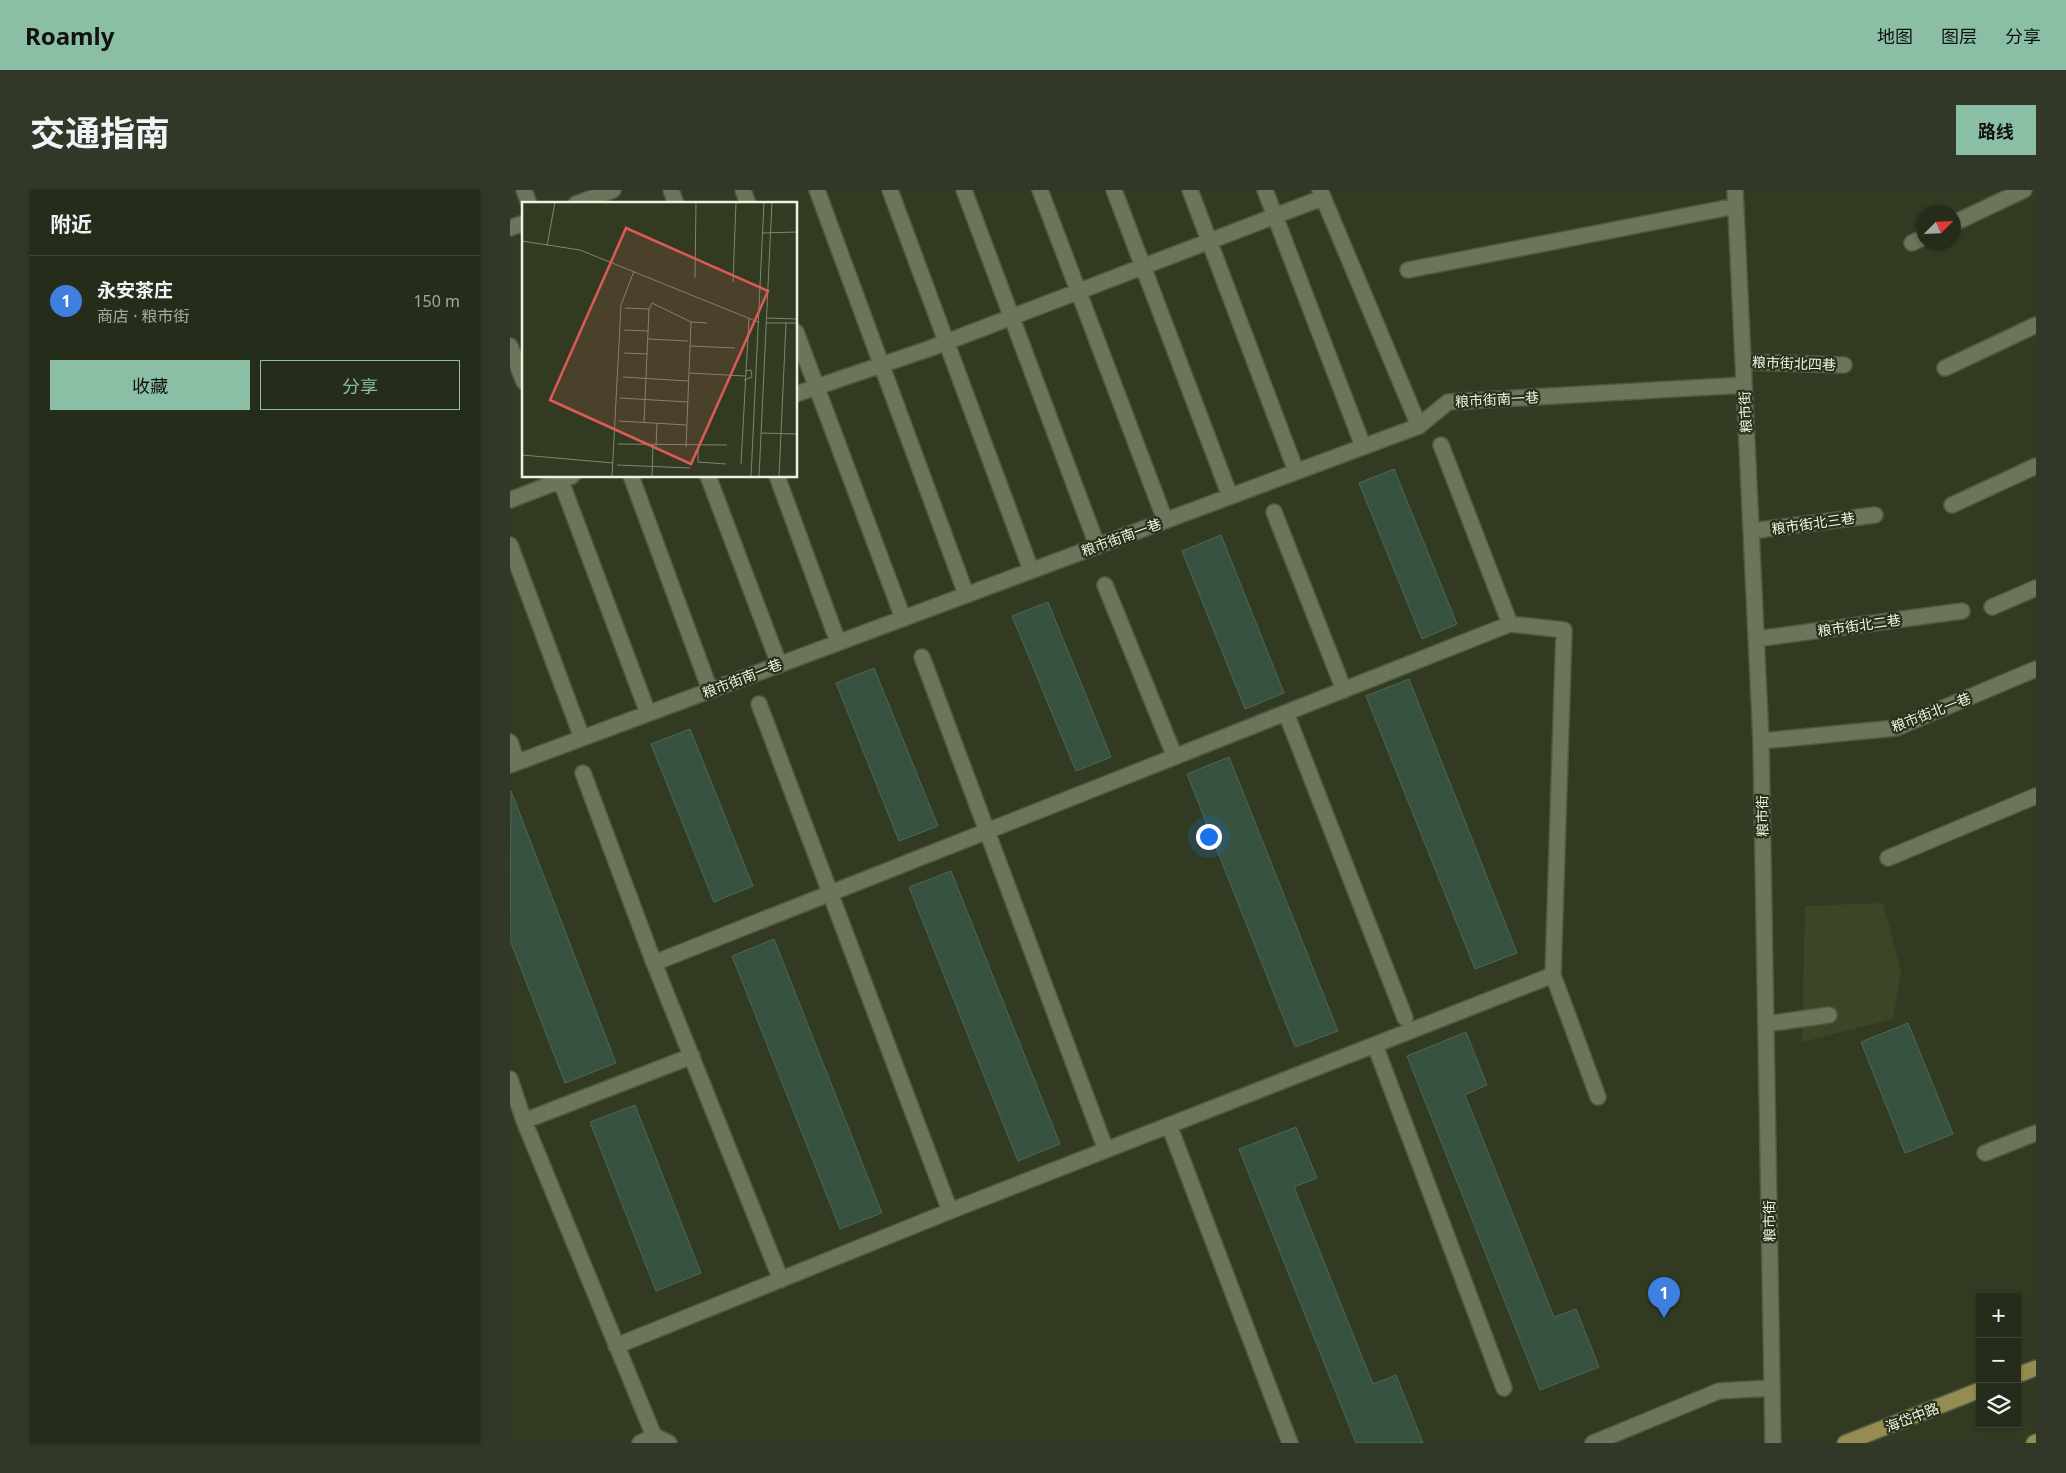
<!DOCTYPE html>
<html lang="zh">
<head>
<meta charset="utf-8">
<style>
  body { margin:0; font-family:"Noto Sans","Noto Sans SC",sans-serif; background:#323827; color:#f1f3f6 }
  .controls { position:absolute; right:15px; bottom:15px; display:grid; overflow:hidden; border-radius:0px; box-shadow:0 1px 4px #0004 }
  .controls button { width:45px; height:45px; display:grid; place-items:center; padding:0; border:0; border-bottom:1px solid #424839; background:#262c1a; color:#f1f3f6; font:25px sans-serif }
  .compass { position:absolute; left:1406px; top:15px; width:45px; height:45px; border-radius:50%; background:#262c1a; box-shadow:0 1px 4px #0004; rotate:66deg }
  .you { position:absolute; left:698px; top:646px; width:18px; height:18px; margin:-12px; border:4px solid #fff; border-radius:50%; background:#1a73e8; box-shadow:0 0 0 8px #1a73e833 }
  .badge { display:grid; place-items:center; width:32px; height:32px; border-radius:50%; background:#8abfa5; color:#fff; font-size:16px; font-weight:700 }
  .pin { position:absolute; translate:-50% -41px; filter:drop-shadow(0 1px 2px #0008) }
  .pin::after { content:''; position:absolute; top:26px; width:18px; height:15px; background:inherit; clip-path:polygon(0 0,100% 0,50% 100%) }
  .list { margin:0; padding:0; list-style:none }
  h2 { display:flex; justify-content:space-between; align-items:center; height:65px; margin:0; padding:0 20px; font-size:21px }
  h2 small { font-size:16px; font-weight:400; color:#a4a7a2 }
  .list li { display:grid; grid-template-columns:32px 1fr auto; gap:15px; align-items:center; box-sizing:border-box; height:90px; padding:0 20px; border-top:1px solid #424839 }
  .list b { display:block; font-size:19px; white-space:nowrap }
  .list p { margin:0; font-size:16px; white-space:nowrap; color:#a4a7a2 }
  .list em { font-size:16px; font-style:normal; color:#a4a7a2 }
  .actions { display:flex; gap:10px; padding:15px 20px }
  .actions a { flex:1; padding:11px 0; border:1px solid #8abfa5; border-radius:0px; text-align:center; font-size:18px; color:#8abfa5 }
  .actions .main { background:#8abfa5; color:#111 }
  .icon { flex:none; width:28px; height:28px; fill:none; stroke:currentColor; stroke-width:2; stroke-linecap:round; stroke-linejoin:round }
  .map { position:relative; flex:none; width:1526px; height:1253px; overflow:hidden; border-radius:0px }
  header { display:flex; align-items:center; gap:30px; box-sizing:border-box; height:70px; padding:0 25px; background:#8abfa5; color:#111 }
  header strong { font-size:24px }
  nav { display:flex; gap:28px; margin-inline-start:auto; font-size:18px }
  .intro { display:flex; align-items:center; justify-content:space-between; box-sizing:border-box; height:120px; padding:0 30px }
  h1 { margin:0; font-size:35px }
  .button { padding:12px 22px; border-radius:0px; background:#8abfa5; color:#111; font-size:18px; font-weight:700 }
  main { display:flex; gap:30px; padding:0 30px }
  aside { flex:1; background:#262c1a; border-radius:0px; box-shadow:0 1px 4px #0004 }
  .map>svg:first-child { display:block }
  .built { fill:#3a4626 }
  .building { fill:#385241; stroke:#4d6856 }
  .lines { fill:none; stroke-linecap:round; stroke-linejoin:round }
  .minor-casing { stroke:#515843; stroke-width:18 }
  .major-casing { stroke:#515843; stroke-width:18 }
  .minor { stroke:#6b755a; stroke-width:15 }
  .major { stroke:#958c52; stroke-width:15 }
  .labels { text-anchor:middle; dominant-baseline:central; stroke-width:4.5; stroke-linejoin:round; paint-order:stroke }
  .street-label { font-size:14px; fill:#edf3e4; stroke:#283119 }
  .inset-road { fill:none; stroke:#7d8570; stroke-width:1 }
  .view { fill:#dc5b57; fill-opacity:0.15; stroke:#dc5b57; stroke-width:2.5 }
  .inset-edge { fill:none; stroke:#edf3e4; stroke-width:2.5 }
</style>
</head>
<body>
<header>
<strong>Roamly</strong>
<nav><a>地图</a><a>图层</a><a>分享</a></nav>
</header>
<div class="intro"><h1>交通指南</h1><a class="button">路线</a></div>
<main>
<aside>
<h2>附近<small></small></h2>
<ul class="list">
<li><span class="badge" style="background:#3f7fe0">1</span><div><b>永安茶庄</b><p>商店 · 粮市街</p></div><em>150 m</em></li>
</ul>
<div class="actions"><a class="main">收藏</a><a>分享</a></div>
</aside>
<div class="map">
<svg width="1526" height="1253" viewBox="0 0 1526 1253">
  <rect width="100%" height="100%" fill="#323b22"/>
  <path class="built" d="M1373 713 1391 781 1383 829 1292 852 1295 716Z"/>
  <path class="building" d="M884 279 947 434 912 449 849 293Z
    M711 345 774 503 735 519 672 361Z
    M538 412 601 567 566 581 502 426Z
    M364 478 428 636 389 651 326 493Z
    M899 489 1007 763 965 779 856 506Z
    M180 539 243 696 204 712 141 554Z
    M719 567 828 841 785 857 677 584Z
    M1 601 106 873 55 893 0 750Z
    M441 681 550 954 508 971 399 697Z
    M264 749 372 1023 330 1039 222 766Z
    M1398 833 1443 944 1395 963 1351 852Z
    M956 842 977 895 955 905 1044 1127 1066 1119 1089 1177 1030 1200 897 866Z
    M125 915 191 1083 146 1101 80 932Z
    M786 937 807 988 784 997 863 1194 886 1185 913 1253H846L729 959Z"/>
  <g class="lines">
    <defs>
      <path id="minor" d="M14 0 19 14
        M161 0 166 14
        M233 0 238 14
        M307 0 456 404
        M380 0 521 380
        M454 0 587 355
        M530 0 655 330
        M604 0 720 306
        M680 0 786 281
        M755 0 853 256
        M810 0 909 236
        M1225 0 1251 551 1263 1253
        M66 14 103 0
        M1444 33 1514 0
        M0 38 14 33
        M1402 53 1414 47
        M898 80 1226 16
        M286 142 393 428
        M0 156 14 192
        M1233 172 1334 175
        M1435 178 1526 135
        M286 204 421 158 812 8
        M931 255 1000 434 1054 440 1043 785 1088 907
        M49 286 138 523
        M121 286 200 500
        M198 286 269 474
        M267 286 328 452
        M0 310 62 286
        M1442 315 1526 276
        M764 322 834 500
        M1241 341 1365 325
        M0 355 72 548
        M595 395 665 567
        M1482 417 1526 398
        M1246 449 1452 421
        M412 467 596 960
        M249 514 440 1021
        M776 523 895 828
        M1251 551 1386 538 1526 479
        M0 552 7 572
        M0 575 909 236 938 212 1234 195
        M73 583 144 773 271 1090
        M1378 668 1526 606
        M144 773 1000 434
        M1256 834 1319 825
        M865 855 994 1198
        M0 889 14 931 144 1246 159 1253
        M14 931 182 866
        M659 935 780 1253
        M1475 963 1526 943
        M106 1156 440 1021 1043 785
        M130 1253 144 1246
        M1083 1253 1209 1201 1262 1198"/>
      <path id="major" d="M1507 1185 1526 1178
        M1335 1253 1470 1200
        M1524 1253 1526 1252"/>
    </defs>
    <use href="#minor" class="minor-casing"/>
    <use href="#major" class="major-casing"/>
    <use href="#minor" class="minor"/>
    <use href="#major" class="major"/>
  </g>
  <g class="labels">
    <g class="street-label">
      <text transform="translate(1284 173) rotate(2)">粮市街北四巷</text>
      <text transform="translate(987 209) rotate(-3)">粮市街南一巷</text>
      <text transform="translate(1235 222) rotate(-93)">粮市街</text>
      <text transform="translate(1303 333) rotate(-8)">粮市街北三巷</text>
      <text transform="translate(611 347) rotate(-20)">粮市街南一巷</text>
      <text transform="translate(1349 435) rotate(-8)">粮市街北二巷</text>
      <text transform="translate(232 488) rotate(-21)">粮市街南一巷</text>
      <text transform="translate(1421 522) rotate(-21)">粮市街北一巷</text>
      <text transform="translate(1252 626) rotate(-91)">粮市街</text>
      <text transform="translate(1259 1031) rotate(-91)">粮市街</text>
      <text transform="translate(1402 1227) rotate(-21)">海岱中路</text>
    </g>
  </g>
  <g transform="translate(12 12)">
    <rect width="275" height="275" fill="#323b22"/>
    <path class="inset-road" d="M240 31 275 30M0 39 58 48 236 120M25 44 33 0M173 76 174 0M211 80 214 0M103 106 127 107 130 101 169 120 185 121M245 116 275 117M245 121H275M102 128 126 129M126 137 166 139M168 144 213 146M102 151 125 152M167 171 223 174M101 175 166 179M222 178 230 175 229 168 223 169M98 196 165 200M97 219 164 223M122 221 127 107M239 231 275 232M96 242 205 243M134 244 135 221M164 245 169 120M176 245V260L204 262M0 253 91 261M219 262 227 116M95 263 168 266M90 275 99 103 112 69M130 275 131 243M229 275 242 0M237 275 250 0M257 275 264 121"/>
    <path class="view" d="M104 26 246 89 169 262 28 198Z"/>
    <rect width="275" height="275" class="inset-edge"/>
  </g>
</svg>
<div class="controls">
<button>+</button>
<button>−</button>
<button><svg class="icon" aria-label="layers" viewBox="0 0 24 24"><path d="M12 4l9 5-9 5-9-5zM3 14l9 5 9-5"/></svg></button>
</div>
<svg class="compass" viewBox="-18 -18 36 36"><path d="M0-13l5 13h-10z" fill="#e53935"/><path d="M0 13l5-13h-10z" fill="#a4a7a2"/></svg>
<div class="you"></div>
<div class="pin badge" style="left:1154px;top:1128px;background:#3f7fe0">1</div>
</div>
</main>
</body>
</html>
